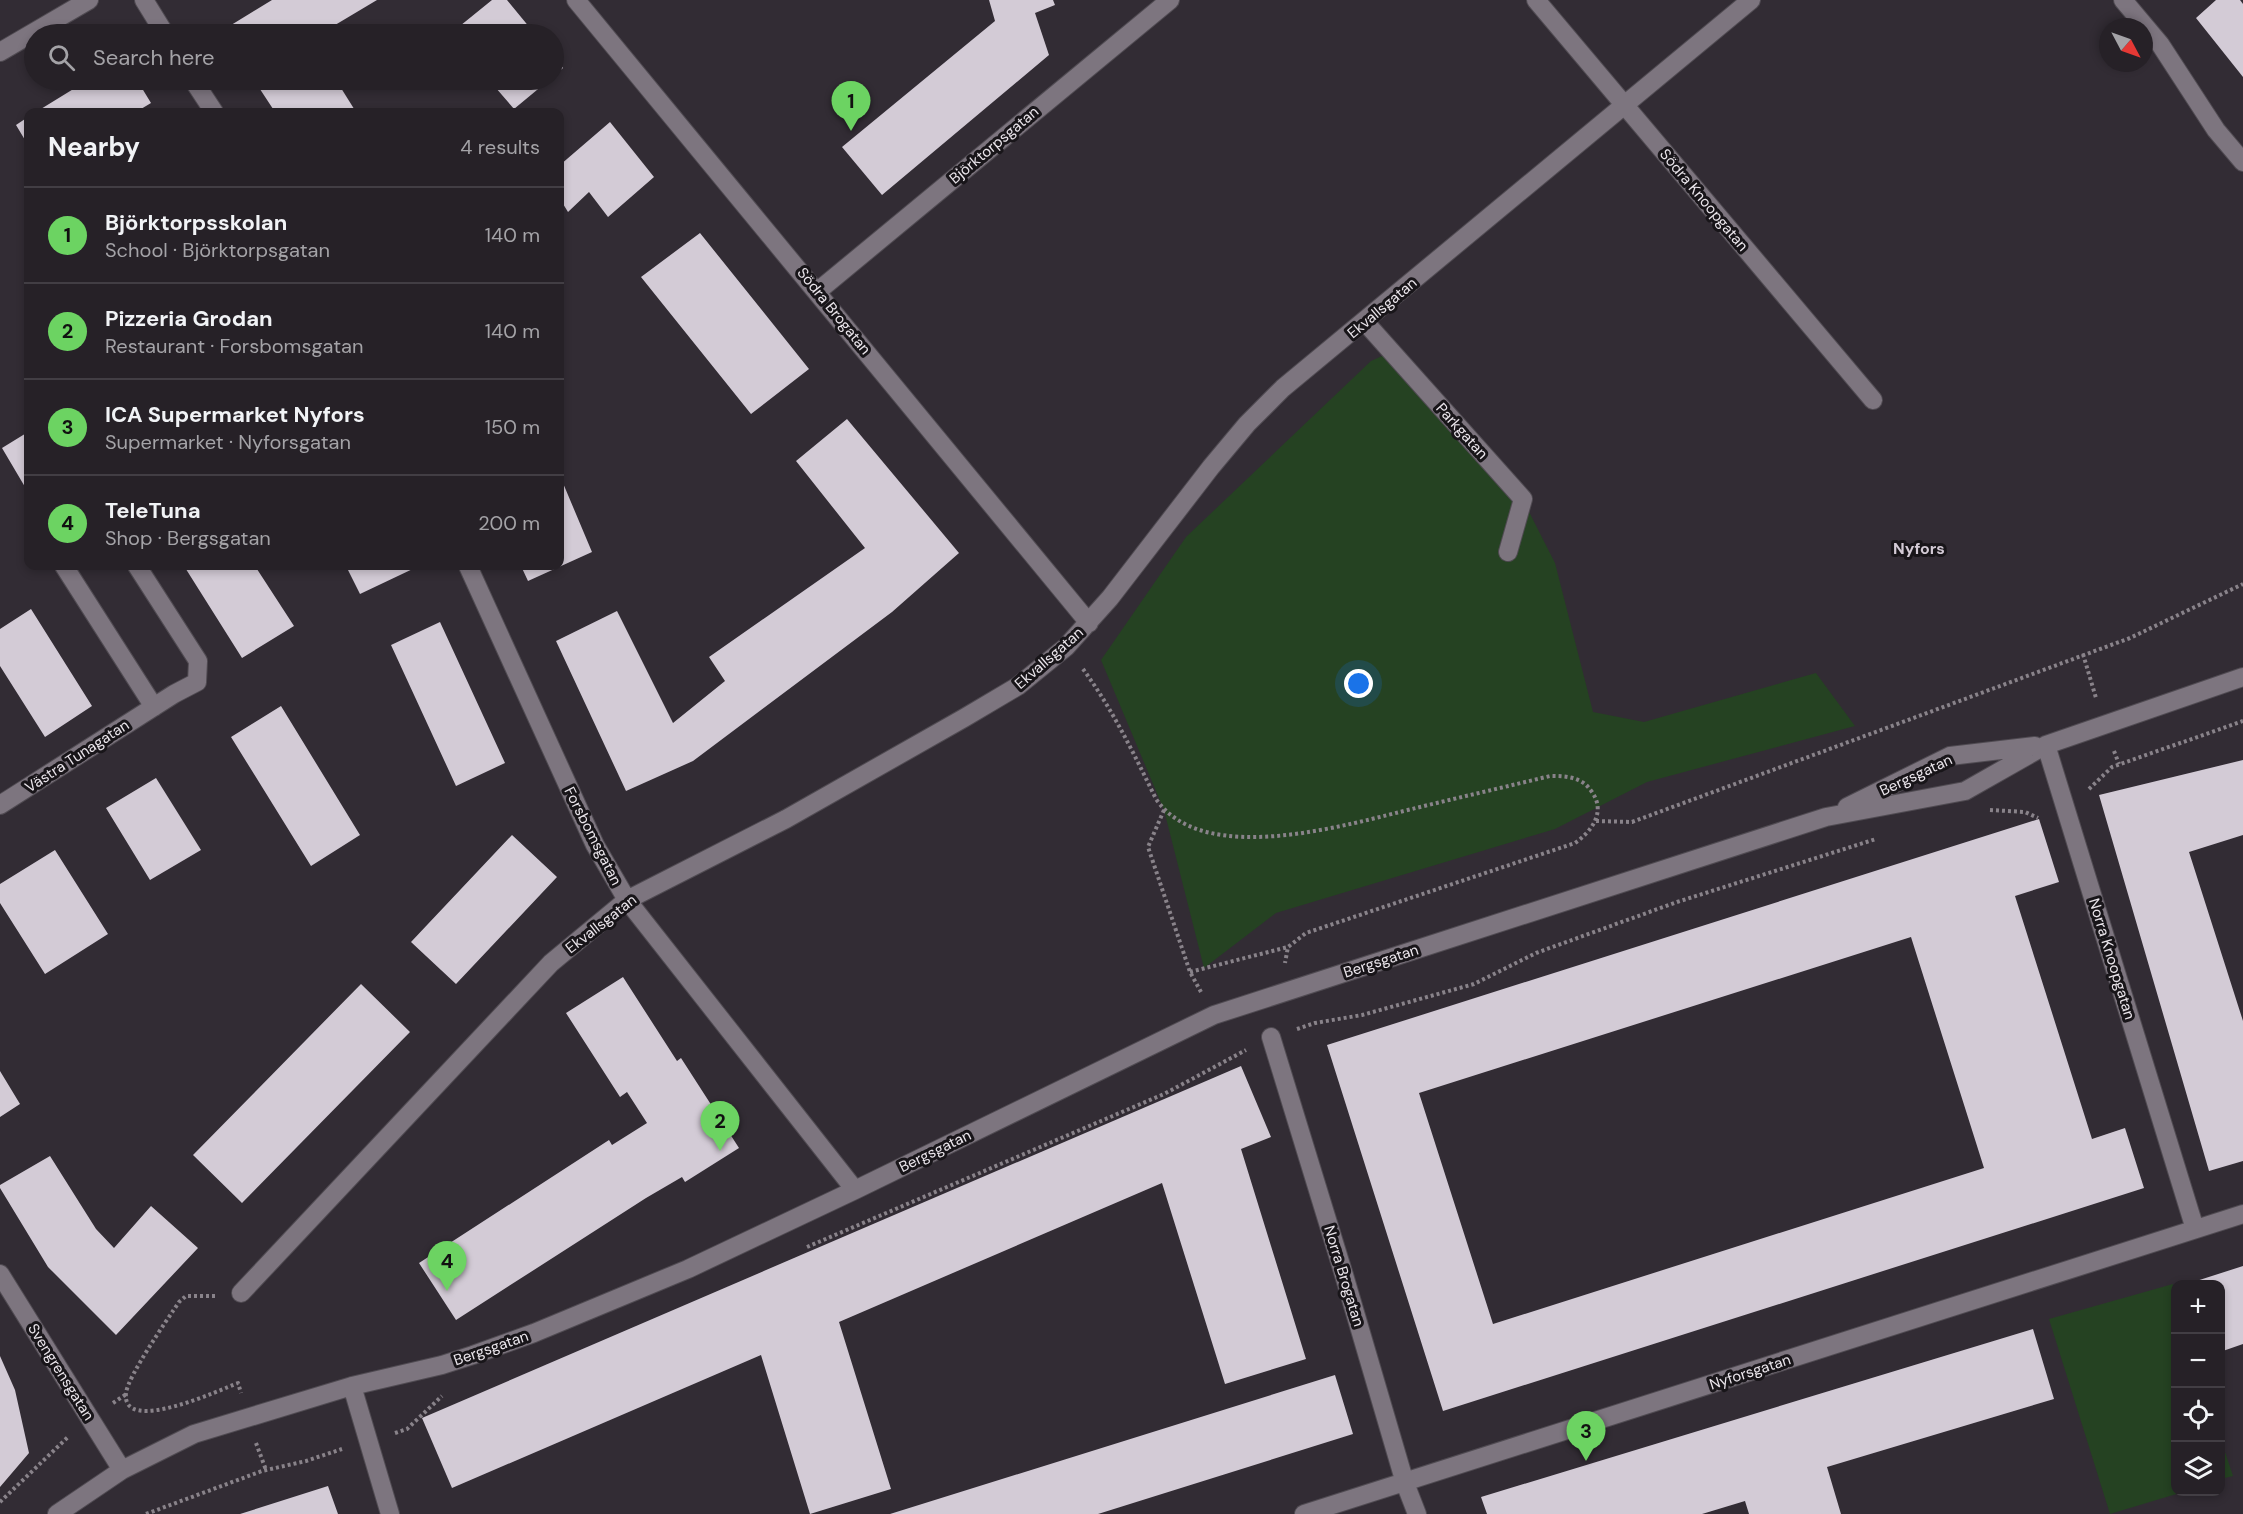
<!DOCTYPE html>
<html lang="en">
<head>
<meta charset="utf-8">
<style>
  body { margin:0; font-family:"DM Sans",sans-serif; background:#2e292f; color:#f1f3f6 }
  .controls { position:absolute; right:18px; bottom:18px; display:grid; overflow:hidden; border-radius:12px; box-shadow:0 3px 9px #0003 }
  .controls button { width:54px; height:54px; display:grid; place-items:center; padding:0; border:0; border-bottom:2px solid #423e44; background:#262127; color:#f1f3f6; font:30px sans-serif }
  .compass { position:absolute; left:2099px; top:18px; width:54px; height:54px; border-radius:50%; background:#262127; box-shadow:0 3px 9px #0003; rotate:131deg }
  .you { position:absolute; left:1359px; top:684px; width:21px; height:21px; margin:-15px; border:4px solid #fff; border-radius:50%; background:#1a73e8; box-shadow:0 0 0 9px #1a73e833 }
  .badge { display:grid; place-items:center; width:39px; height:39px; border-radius:50%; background:#6cd362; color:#111; font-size:20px; font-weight:700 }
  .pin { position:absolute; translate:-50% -50px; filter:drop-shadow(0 2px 3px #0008) }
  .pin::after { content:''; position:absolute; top:32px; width:21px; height:18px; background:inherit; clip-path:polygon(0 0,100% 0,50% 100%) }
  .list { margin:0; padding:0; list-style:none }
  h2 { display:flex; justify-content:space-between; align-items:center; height:78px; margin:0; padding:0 24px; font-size:26px }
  h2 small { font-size:20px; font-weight:400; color:#a4a3a7 }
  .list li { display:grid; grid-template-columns:39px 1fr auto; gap:18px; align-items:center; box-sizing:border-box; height:96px; padding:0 24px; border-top:2px solid #423e44 }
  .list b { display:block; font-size:22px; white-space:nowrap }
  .list p { margin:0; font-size:20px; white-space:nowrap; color:#a4a3a7 }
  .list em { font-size:20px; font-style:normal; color:#a4a3a7 }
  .icon { flex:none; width:33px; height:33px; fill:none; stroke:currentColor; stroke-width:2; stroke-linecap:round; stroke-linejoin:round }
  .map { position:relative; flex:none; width:2243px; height:1514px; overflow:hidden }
  .search { position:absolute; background:#262127; box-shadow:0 3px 9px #0003; left:24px; top:24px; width:540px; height:66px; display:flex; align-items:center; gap:15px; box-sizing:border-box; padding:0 21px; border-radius:33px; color:#a4a3a7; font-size:22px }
  .panel { position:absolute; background:#262127; box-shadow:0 3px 9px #0003; left:24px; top:108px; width:540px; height:462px; border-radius:12px }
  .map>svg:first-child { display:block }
  .green { fill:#254222 }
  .building { fill:#d3cbd6; fill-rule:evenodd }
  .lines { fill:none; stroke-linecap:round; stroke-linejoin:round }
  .minor-casing { stroke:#504b52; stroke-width:20 }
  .path { stroke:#89838a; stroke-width:4; stroke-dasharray:3 3; stroke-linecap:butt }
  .minor { stroke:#7d757f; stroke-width:18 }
  .labels { text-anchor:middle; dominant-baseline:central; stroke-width:6; stroke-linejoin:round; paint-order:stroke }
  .street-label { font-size:15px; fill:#ebe6ec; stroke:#181519 }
  .neighbourhood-label { font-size:16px; font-weight:bold; fill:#d3cad5; stroke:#181519 }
</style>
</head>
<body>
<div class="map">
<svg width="2243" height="1514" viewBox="0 0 2243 1514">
  <rect width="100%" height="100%" fill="#322c34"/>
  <path class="green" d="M1398 345 1427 392 1523 500 1555 563 1593 712 1644 722 1816 673 1855 726 1647 782 1555 829 1276 913 1204 968 1164 810 1101 660 1186 537 1371 361 1391 352Z
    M2173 1284 2176 1293V1492H2183L2110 1514 2049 1319Z
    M2220 1437 2233 1476 2221 1479H2220Z"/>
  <path class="building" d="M272 0H377L320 34H226L223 30Z
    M492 0H507L535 34H450Z
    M989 0H1053L1055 5 1035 13 1049 55 882 195 842 147 995 21Z
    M2216 0H2240L2243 4V77L2196 18Z
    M554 56 563 68 554 76Z
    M88 80H137L151 103 136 112H36Z
    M254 80H336L356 112H275Z
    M489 80H549L514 109Z
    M28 117V145L16 125Z
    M610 122 654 177 608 217 589 192 568 212 560 199V165Z
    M700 233 809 369 751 414 641 277Z
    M847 419 959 553 892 612 693 761 626 791 556 641 617 611 673 723 725 681 709 657 865 548 796 461Z
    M28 432V492L2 448Z
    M560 476 592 552 528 581 521 566H560Z
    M184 566H255L294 626 242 658Z
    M346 566H419L360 594Z
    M31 609 92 706 45 737 0 666V629Z
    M440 622 505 763 456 786 391 645Z
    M281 706 360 835 311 866 231 737Z
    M2243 760V835L2189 852 2243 1021V1161L2209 1171 2099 795Z
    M156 778 201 850 150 880 106 808Z
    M2039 819 2059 882 2015 896 2092 1139 2125 1128 2144 1188 1443 1411 1327 1045ZM1911 937 1984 1168 1493 1324 1419 1093Z
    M512 835 557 877 456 984 411 942Z
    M55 850 108 934 45 974 0 903V884Z
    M623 977 677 1061 681 1058 739 1148 685 1182 682 1177 646 1198 456 1320 419 1263 609 1140 612 1145 647 1123 627 1092 620 1097 566 1013Z
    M361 984 410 1032 242 1203 193 1155Z
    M1241 1066 1271 1137 1241 1149 1306 1359 1225 1384 1162 1183 839 1322 891 1489 810 1514 761 1355 452 1488 422 1418Z
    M0 1071 20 1104 0 1117Z
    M50 1156 96 1229 114 1248 151 1206 198 1248 116 1335 48 1267 0 1188V1185Z
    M2243 1266V1344L2220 1352V1284H2187Z
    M2033 1329 2054 1399 1827 1467 1841 1514H1749L1745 1501 1702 1514H1487L1481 1497Z
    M0 1356 15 1390 29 1453 0 1487Z
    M1335 1375 1353 1434 1098 1514H890Z
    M328 1486 338 1514H240Z"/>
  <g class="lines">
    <defs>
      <path id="minor" d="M144 0 165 34
        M576 0 1089 623
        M1536 0 1873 400
        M2123 0 2160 44 2216 130 2243 162
        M0 52 89 0
        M193 80 214 112
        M818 291 1170 0
        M1365 322 1523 499 1508 552
        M64 566 154 707
        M468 566 595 845 627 900 855 1190
        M2046 745 2195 1229
        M0 805 174 694 197 682 198 661 137 566
        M1847 807 1950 756 2035 746
        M1271 1037 1344 1275 1405 1483 1417 1514
        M0 1274 122 1470
        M241 1293 551 963 627 900 786 819 964 718 1018 686 1066 647 1110 598 1211 467 1247 424 1283 388 1751 0
        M352 1386 390 1514
        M57 1514 122 1470 194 1434 352 1386 442 1365 473 1355 534 1333 688 1269 855 1190 1214 1015 1826 817 1965 791 2046 745 2243 677
        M1304 1514 2243 1214"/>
    </defs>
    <use href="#minor" class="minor-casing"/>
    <path class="path" d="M2083 654 2096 698
      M1083 669C1113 710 1134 754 1156 799 1204 869 1349 824 1416 808 1461 797 1505 787 1550 776 1561 776 1572 776 1582 782 1586 784 1589 788 1592 792 1606 812 1592 831 1575 843L1306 933 1288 947 1285 963
      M2114 751 2119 764
      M2089 789 2112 767 2243 721
      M1164 810 1148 847 1190 972 1201 992
      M1990 810 2025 812 2038 818
      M1596 821 1632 822 2130 638 2243 584
      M1190 972 1288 947
      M1297 1029 1315 1023 1362 1015 1474 984 1536 953 1677 902 1876 839
      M807 1247 1164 1094 1246 1050
      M215 1296H186L179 1302C167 1320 128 1376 126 1393 121 1436 222 1389 238 1383L241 1393
      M113 1403 125 1395
      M395 1433 407 1429 442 1396
      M256 1443 266 1470
      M0 1502 69 1436
      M146 1514 262 1471 306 1461 342 1449"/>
    <use href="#minor" class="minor"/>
  </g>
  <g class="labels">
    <g class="street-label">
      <text transform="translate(994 145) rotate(-40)">Björktorpsgatan</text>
      <text transform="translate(1704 200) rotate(50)">Södra Knoopgatan</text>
      <text transform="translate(1382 308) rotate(-40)">Ekvallsgatan</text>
      <text transform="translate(834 311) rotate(51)">Södra Brogatan</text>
      <text transform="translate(1462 431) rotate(48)">Parkgatan</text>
      <text transform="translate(1049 658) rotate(-41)">Ekvallsgatan</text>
      <text transform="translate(77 756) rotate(-33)">Västra Tunagatan</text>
      <text transform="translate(1916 775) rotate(-25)">Bergsgatan</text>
      <text transform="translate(593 836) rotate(63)">Forsbomsgatan</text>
      <text transform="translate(601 924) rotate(-38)">Ekvallsgatan</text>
      <text transform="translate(2112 959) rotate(73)">Norra Knoopgatan</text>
      <text transform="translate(1381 961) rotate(-18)">Bergsgatan</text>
      <text transform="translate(935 1151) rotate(-26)">Bergsgatan</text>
      <text transform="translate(1344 1276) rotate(73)">Norra Brogatan</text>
      <text transform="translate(491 1348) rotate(-19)">Bergsgatan</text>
      <text transform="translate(61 1372) rotate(58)">Svengrensgatan</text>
      <text transform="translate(1750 1372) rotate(-18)">Nyforsgatan</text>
    </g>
    <g class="neighbourhood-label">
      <text x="1919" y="548">Nyfors</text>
    </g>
  </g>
</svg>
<div class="controls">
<button>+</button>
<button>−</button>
<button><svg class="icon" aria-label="locate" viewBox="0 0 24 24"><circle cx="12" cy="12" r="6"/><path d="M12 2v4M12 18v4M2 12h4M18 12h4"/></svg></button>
<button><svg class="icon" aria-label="layers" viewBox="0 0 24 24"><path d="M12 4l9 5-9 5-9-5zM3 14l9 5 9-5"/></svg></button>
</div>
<svg class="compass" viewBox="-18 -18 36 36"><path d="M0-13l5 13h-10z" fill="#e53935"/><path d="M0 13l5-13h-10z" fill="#a4a3a7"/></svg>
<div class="you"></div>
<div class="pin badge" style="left:851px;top:131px">1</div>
<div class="pin badge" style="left:720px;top:1151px">2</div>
<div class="pin badge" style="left:1586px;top:1461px">3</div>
<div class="pin badge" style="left:447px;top:1291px">4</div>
<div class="search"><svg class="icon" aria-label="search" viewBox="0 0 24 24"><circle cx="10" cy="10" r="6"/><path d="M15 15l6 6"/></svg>Search here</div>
<section class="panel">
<h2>Nearby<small>4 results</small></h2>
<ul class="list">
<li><span class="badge">1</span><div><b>Björktorpsskolan</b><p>School · Björktorpsgatan</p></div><em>140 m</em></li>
<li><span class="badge">2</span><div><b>Pizzeria Grodan</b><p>Restaurant · Forsbomsgatan</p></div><em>140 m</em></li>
<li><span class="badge">3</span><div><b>ICA Supermarket Nyfors</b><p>Supermarket · Nyforsgatan</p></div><em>150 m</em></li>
<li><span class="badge">4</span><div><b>TeleTuna</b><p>Shop · Bergsgatan</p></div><em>200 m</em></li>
</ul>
</section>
</div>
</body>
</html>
